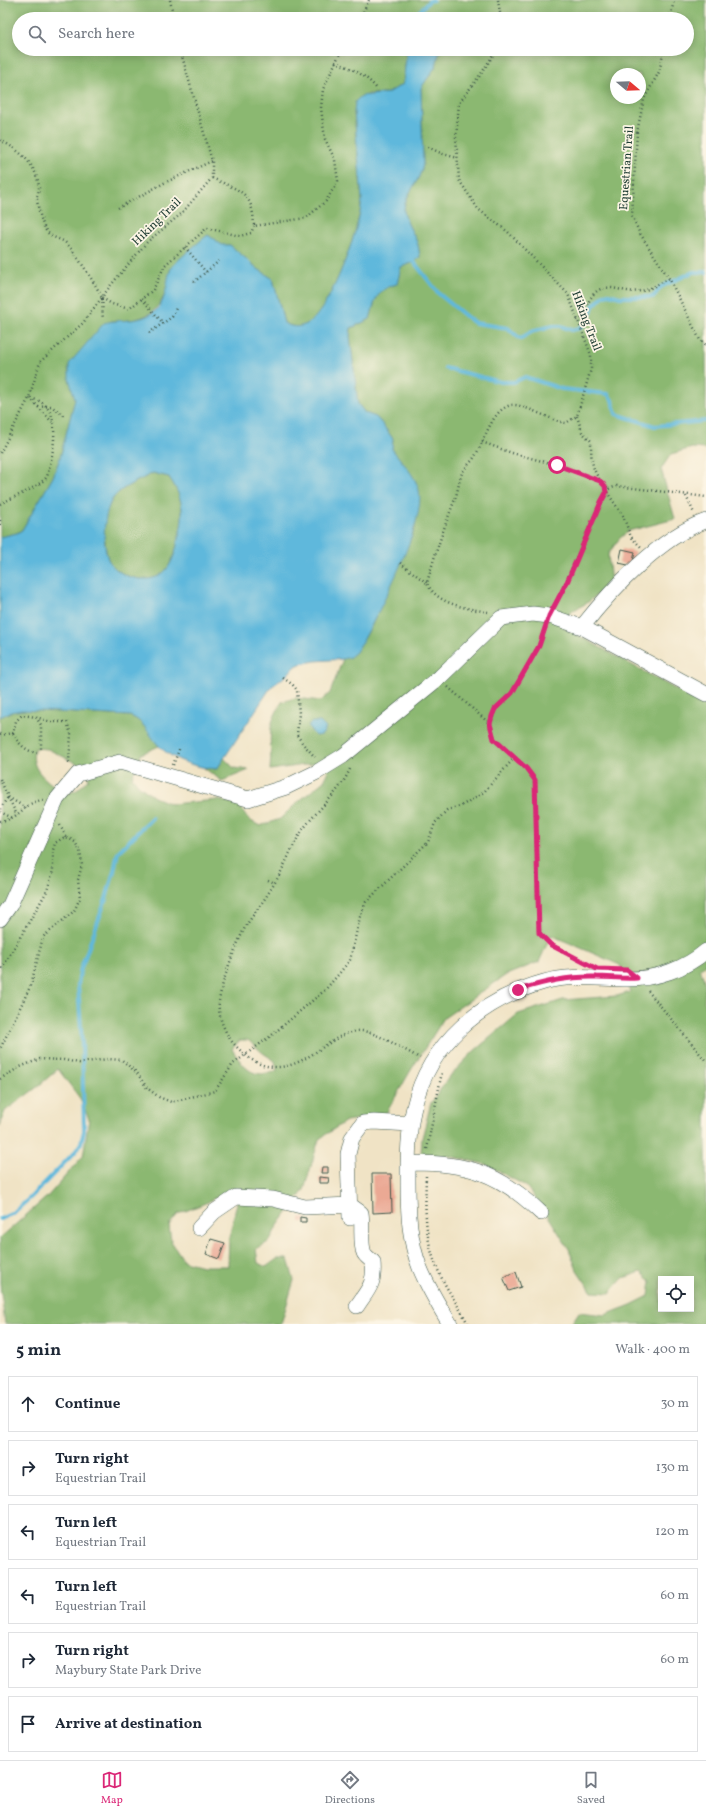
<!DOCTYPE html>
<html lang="en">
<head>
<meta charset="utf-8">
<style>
  body { margin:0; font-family:Vollkorn,serif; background:#f6f6f7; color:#1f2937 }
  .controls { position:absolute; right:12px; bottom:12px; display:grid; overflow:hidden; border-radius:0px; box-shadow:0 2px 10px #0003 }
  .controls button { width:36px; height:36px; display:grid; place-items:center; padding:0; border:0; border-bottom:1px solid #e0e1e3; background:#fff; color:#1f2937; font:20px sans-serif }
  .compass { position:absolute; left:610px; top:68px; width:36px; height:36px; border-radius:50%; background:#fff; box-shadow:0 2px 10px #0003; rotate:109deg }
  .stop { position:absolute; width:12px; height:12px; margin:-9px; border:3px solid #db2777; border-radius:50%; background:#fff }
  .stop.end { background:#db2777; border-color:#fff; box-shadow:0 1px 4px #0008 }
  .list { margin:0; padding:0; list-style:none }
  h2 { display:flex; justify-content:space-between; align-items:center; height:52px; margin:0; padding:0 16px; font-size:17px }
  h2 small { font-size:13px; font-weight:400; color:#747a83 }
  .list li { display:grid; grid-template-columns:26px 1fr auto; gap:12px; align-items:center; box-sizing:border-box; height:56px; margin:0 8px 8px; padding:0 8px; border:1px solid #e0e1e3; border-radius:0px }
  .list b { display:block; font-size:15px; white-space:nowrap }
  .list p { margin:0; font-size:13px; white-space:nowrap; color:#747a83 }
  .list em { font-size:13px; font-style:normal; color:#747a83 }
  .icon { flex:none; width:22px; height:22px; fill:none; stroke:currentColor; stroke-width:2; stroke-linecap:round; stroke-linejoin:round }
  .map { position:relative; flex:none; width:706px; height:1324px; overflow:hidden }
  .search { position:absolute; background:#fff; box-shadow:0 2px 10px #0003; left:12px; right:12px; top:12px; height:44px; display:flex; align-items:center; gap:10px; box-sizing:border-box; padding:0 14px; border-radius:22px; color:#747a83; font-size:15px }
  .sheet { height:436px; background:#fff }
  nav { display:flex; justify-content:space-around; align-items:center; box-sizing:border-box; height:56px; border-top:1px solid #e0e1e3; background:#fff; font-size:11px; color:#747a83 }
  nav a { display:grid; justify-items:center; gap:2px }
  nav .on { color:#db2777 }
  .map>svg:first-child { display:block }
  .forest { fill:#8bb871; stroke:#557a52; fill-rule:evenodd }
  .water { fill:#5eb8dc; stroke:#3e7a88; fill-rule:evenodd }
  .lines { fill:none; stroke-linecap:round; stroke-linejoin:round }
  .stream { stroke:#5eb8dc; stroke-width:4 }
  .building { fill:#eba994 }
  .minor-casing { stroke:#3e564a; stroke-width:16 }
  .path { stroke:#3e564a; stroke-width:2.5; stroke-dasharray:1 3; stroke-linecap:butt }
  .minor { stroke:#fff; stroke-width:15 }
  .route { stroke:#db2777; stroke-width:5 }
  .labels { text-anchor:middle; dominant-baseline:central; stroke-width:3.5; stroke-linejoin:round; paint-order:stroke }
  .street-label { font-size:12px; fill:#1f3d34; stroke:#fcf5e5 }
</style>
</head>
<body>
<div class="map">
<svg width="706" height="1324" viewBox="0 0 706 1324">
  <rect width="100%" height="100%" fill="#fcf5e5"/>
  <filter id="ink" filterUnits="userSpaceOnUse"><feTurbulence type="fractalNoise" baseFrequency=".025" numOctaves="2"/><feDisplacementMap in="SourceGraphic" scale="8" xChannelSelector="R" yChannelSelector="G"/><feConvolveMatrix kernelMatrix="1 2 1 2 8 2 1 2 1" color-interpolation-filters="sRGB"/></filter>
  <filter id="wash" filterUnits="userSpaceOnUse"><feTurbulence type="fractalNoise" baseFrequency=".012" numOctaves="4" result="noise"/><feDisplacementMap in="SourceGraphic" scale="16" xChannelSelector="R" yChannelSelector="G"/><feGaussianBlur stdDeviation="0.9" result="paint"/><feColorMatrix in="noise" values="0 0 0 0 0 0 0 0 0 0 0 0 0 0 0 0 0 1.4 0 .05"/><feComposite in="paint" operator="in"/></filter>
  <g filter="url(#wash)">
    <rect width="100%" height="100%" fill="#f0e3c5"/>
    <path class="forest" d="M0 0H706V449L692 448 671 454 661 469 675 519 628 531 619 539 608 554 611 584 587 603 570 612 563 627 706 706V964L699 969C706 979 706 990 704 1002L706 1004V1324H571L579 1312 605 1315 631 1305 649 1296 651 1281 641 1272 623 1278 610 1293 592 1292 577 1270 569 1249 548 1216 526 1186 485 1164 449 1156 421 1154 422 1138 431 1103 449 1077 473 1052 518 1014 563 1000 617 996 630 992 620 965 551 935 539 962 506 975 444 1018 411 1070 385 1115 346 1121 319 1139 304 1190 276 1228 270 1241 256 1249 258 1263 266 1267 277 1259H288L294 1280 281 1324H5L0 1284V1238L48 1196 83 1156 89 1119 79 1097 58 1069 36 1088 5 1111 0 1126V717L11 712 22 710 130 716C144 721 151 735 159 746L141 754 132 777 138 785 154 797 171 804 217 800 238 804 249 820 260 826 280 819 298 802 324 781 328 773 325 762 270 770C272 756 269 742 271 728 272 719 277 711 282 702L295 698 321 701 330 693 343 659 356 652 371 627 415 529 416 482 392 449 393 439 383 425 376 417 365 413 358 404 350 336 351 328 370 319C375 301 376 289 397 284L401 267 412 263 420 257C419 252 419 247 417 242 413 232 405 222 404 210 404 195 421 181 423 164L421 88 436 66 440 49H687V19H421L412 17 410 19H19V49H407L403 84 388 93 368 94 354 112 362 199C361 224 331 308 310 322 301 328 293 328 284 323L273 279 258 269 230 245H222L208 235C203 239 174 264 171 268 168 275 170 285 166 292 155 318 137 321 111 321L68 368 75 399 60 458 53 477 22 530 17 533 0 537ZM616 74H640V98H616ZM35 748 48 749 76 763 86 770 89 779 77 790 66 794C50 783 27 770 35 748ZM240 1040H248L263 1053 275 1061 277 1071C253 1079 245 1070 232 1049ZM225 1192 239 1194 229 1238 228 1266H203L184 1261 171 1241 169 1225 178 1214 208 1202ZM661 1279H691V1309H661Z
      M153 473 169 477C184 499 185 514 178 540 176 551 172 565 163 573 149 586 116 577 108 559 105 552 103 524 105 517 107 511 110 502 114 497 123 486 141 480 153 473Z
      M224 758 234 768 249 770 222 781 204 768 217 769Z"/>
    <path class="water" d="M407 49H440L436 66 421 88 423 164C421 181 404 195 404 210 405 222 413 232 417 242 419 247 419 252 420 257L412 263 401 267 397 284C376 289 375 301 370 319L351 328 350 336 358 404 365 413 376 417 383 425 393 439 392 449C402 462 415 475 419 490 427 520 379 612 363 641L356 652 350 657 343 659 315 661 300 664 294 667 287 675 271 687 217 769C198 768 174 761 160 747 149 736 145 721 130 716L22 710 11 712 0 717V537L17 533 22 530 53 477 60 458 75 399 69 379V364L104 323C122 318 138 324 155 311 168 300 165 282 171 268 173 264 203 238 208 235L222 245H230L258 269 273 279 284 323C293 328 301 328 310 322 331 307 361 225 362 199L354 112 355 102 361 96 388 93 403 84ZM153 473 169 477C184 499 185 514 178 540 176 551 172 565 163 573 148 586 116 577 108 559 102 543 103 511 114 497 123 486 141 480 153 473Z
      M312 722H320L326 728 322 735 315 736 308 726Z"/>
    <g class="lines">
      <path class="stream" d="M416 19V15L429 1 433 0
        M414 262 439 294 468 318 475 323 508 328 518 337 521 338 535 330 553 326H561L572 330 580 328 588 320 593 306 604 295 609 294 620 297H653L661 287 693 272H706
        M445 368 501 382H514L525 377 562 389 608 394 612 400 616 414 655 426 706 421
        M0 1219 13 1213 30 1198 75 1152 81 1143 84 1131 82 1044 78 985 80 971 106 899 114 871 118 852 152 818"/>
    </g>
    <g id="blocks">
      <path class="building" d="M622 549 635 552 632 566 619 563Z
        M322 1167H328V1173H321Z
        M372 1174H391L392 1212 373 1213Z
        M319 1177 329 1178 328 1183H319Z
        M300 1217 306 1218V1222H300Z
        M211 1239 225 1243 219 1259 206 1254Z
        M516 1272 521 1287 509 1291 503 1277Z"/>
    </g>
  </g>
  <g filter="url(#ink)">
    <use href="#blocks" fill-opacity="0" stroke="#3e564a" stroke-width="1"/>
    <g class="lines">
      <defs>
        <path id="minor" d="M582 627C611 590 661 536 706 521
          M0 919 10 905 57 799 78 774 120 762 248 799 286 787 317 772 343 756 440 677 501 618 533 614 549 616 582 627 706 694
          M408 1163C465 1162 499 1172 541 1213
          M350 1218 348 1154 352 1138 363 1123 374 1122 411 1124
          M199 1228 214 1212 236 1197 273 1199 305 1207 350 1205 361 1213C363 1224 360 1245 364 1253 365 1256 370 1259 373 1262 375 1284 369 1288 357 1306
          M450 1324C439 1306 428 1288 420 1268 409 1241 408 1211 408 1182 408 1157 408 1132 414 1107 429 1043 483 999 544 982 572 974 599 979 628 979 656 979 685 969 706 951"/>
      </defs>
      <use href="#minor" class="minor-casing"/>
      <path class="path" d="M170 0 174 19
        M498 0 501 19
        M360 19 369 0
        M670 19 674 0
        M664 49 659 72 644 99 637 132 632 215 639 232 670 280 700 340 706 345
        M335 62C352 68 366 75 377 89
        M0 140C19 150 37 164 39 188 39 191 38 194 37 197 37 205 41 221 45 229 52 240 60 237 67 244 73 249 100 291 102 298 103 304 102 313 103 319
        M428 147 443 154 458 158
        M212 178C240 191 253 191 254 226L306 218 326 201 338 181 335 160 325 139 321 108 323 89 342 49
        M118 208 164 183 212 161
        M185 247 206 272
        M194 282 219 261
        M102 298 112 304 129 309 153 290 165 265 207 228 240 236 251 233 254 226
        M142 299 163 323
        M577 320 583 318C586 312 586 306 589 301 602 276 621 295 640 291 650 290 659 283 669 279
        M149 333 172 317 177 306
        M30 398 52 422
        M38 407 51 406 65 416
        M577 416 582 432 591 441C591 462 592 475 609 489
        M482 442 512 453 557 465 599 481
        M0 453 29 398 40 362 83 323 111 285 147 242 181 214 212 178V161L180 49
        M607 492 623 516 631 537 641 547
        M686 496 694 513
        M0 504C15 496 32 491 45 479 49 475 48 470 50 465 54 447 60 414 41 402 38 400 33 399 30 398
        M0 520V526
        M400 563 427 583
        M555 605 567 580 601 502 609 489 617 486 706 497
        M488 612C467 608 437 605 427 583 435 554 444 527 455 499 458 491 459 481 462 473 466 466 472 462 475 456 485 441 491 410 511 405 522 403 552 421 566 423L577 416 591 369V355L568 294 508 232 478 209 459 180 456 137 459 103 481 74 497 49
        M545 628 539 646 512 693 495 709 490 724 494 739 526 768 535 780 539 933 551 945 585 963
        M283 678 292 684 297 690 299 713 297 735 303 744 315 757
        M448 687 490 724
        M36 717 41 725V750
        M13 733C18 744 26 751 37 753
        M0 735 13 733 16 721 22 715 36 717 51 722H67L71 734 69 762 71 764
        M173 765 180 747
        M350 769C340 793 316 810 302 831 291 847 285 867 274 884 266 898 256 911 247 924 238 939 216 993 219 1010 220 1021 227 1037 235 1045 247 1058 260 1068 279 1067 310 1066 336 1028 363 1031 378 1033 406 1051 420 1058
        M0 779 8 797 26 808
        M8 797 17 815
        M0 809 8 797
        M0 812 13 818
        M0 821C20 820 23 802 43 800
        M60 825 66 837
        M268 880 275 883
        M0 972 47 891 53 871V850L55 843 63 838 70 839 75 842 80 851 82 865 78 880 80 898 74 911 43 937 31 985 0 1049
        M648 991 706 1061
        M0 1079 20 1067 40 1059 64 1060 79 1063 108 1059 122 1060 137 1073 147 1088 159 1097 171 1102 215 1091 233 1064 272 1035 325 990 338 975 350 960 360 917 366 902 428 842 435 823 447 810 461 806 484 792 515 757
        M427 1149 442 1072
        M426 1176C425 1210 424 1238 438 1270 446 1289 459 1306 468 1324"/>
      <use href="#minor" class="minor"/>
    </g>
  </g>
  <g class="lines" filter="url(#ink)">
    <path class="route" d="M518 990C544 982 569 976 597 977 610 977 623 979 637 978L627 970 597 969 551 945 539 933 535 780 526 768 494 739 490 724 492 716 495 709 512 693 539 646 549 616 568 580 601 502 606 493 605 486 600 481 557 465"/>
  </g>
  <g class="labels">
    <g class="street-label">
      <text transform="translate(627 168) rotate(-86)">Equestrian Trail</text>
      <text transform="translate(157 222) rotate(-44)">Hiking Trail</text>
      <text transform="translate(586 321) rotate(69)">Hiking Trail</text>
    </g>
  </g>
</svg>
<div class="controls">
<button><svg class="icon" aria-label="locate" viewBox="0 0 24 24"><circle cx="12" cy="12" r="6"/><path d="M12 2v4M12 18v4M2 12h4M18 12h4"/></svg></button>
</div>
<svg class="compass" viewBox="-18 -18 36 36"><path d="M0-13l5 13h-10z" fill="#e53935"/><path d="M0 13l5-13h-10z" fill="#747a83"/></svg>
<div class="stop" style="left:557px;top:465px"></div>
<div class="stop end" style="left:518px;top:990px"></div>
<div class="search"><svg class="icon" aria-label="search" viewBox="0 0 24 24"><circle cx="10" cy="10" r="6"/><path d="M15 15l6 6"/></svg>Search here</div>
</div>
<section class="sheet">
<h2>5 min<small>Walk · 400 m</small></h2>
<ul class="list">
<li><svg class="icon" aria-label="ahead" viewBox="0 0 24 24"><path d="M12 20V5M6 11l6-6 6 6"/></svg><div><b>Continue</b></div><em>30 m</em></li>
<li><svg class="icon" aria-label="right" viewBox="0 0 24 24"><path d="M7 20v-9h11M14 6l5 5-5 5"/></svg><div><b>Turn right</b><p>Equestrian Trail</p></div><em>130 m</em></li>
<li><svg class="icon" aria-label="left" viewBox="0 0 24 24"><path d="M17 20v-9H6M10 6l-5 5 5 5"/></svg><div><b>Turn left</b><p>Equestrian Trail</p></div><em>120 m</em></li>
<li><svg class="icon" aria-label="left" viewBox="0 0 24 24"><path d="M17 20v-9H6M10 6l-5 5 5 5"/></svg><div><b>Turn left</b><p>Equestrian Trail</p></div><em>60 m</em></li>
<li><svg class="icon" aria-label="right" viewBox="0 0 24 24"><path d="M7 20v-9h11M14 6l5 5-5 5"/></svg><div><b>Turn right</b><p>Maybury State Park Drive</p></div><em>60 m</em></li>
<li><svg class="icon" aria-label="arrive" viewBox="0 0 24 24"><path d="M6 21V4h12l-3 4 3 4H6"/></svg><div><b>Arrive at destination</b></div></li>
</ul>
</section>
<nav>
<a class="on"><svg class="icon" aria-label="map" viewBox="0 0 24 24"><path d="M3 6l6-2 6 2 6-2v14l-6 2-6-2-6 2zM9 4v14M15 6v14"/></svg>Map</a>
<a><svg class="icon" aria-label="directions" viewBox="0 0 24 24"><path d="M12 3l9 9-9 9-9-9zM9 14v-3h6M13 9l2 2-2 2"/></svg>Directions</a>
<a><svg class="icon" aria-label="saved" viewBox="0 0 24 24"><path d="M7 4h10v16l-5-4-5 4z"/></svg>Saved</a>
</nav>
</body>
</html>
